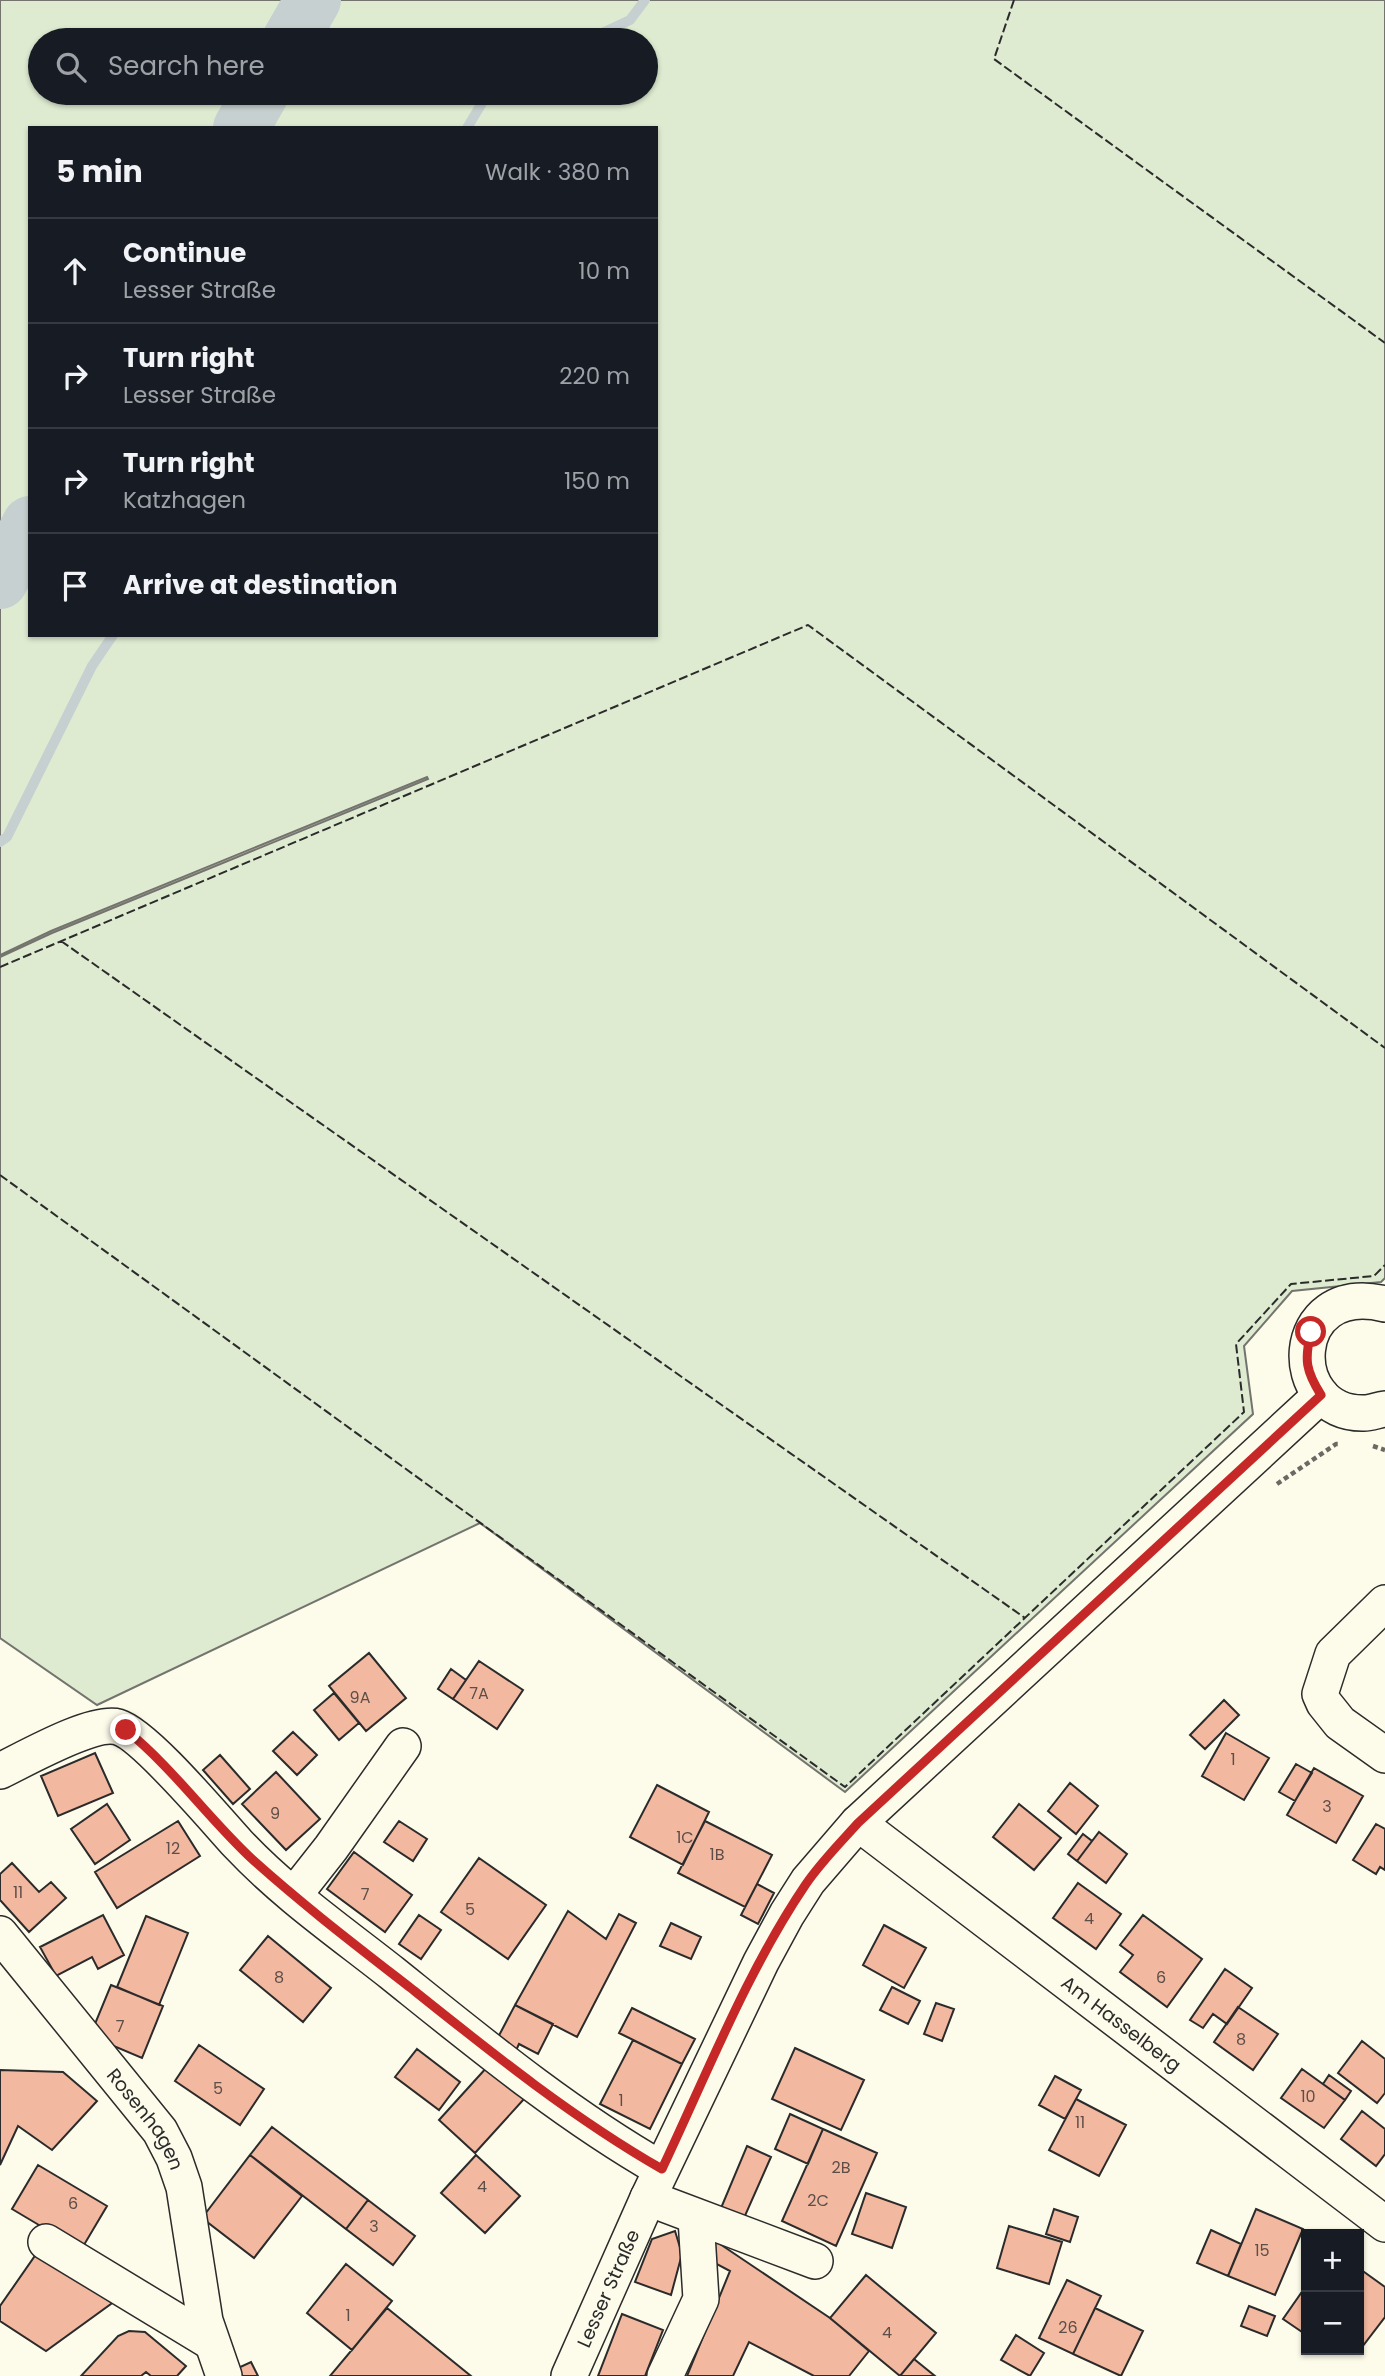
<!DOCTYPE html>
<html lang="en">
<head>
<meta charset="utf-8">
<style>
  body { margin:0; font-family:Poppins,sans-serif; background:#242831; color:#f1f3f6 }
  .controls { position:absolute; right:21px; bottom:21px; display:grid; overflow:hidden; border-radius:0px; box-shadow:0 2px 5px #0004 }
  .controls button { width:63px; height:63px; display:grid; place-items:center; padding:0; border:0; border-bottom:2px solid #363941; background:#171b24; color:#f1f3f6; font:35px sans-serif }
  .stop { position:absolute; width:21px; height:21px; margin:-16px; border:5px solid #c62828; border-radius:50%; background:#fff }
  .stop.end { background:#c62828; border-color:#fff; box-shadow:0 2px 7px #0008 }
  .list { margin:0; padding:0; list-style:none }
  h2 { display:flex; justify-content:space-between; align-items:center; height:91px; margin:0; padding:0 28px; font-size:30px }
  h2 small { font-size:23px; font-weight:400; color:#9ea1a6 }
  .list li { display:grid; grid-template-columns:46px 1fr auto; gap:21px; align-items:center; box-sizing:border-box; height:105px; padding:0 28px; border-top:2px solid #363941 }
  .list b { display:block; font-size:26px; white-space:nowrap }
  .list p { margin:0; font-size:23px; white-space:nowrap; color:#9ea1a6 }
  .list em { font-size:23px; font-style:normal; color:#9ea1a6 }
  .icon { flex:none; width:38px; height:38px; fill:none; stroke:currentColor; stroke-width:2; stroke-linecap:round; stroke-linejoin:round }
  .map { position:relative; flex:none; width:1385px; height:2376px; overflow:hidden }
  .search { position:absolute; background:#171b24; box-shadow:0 2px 5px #0004; left:28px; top:28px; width:630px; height:77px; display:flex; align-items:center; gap:18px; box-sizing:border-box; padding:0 24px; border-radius:38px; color:#9ea1a6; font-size:26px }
  .panel { position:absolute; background:#171b24; box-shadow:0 2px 5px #0004; left:28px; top:126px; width:630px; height:511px; border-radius:0px }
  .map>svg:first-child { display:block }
  .green { fill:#deebd1; stroke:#74746e; stroke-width:2; fill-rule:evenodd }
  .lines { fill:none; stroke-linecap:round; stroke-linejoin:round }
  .stream { stroke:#c7d0d0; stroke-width:10 }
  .river { stroke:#c7d0d0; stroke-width:56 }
  .building { fill:#f2b8a0; stroke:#2b2b2b; stroke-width:2 }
  .minor-casing { stroke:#2b2b2b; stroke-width:38 }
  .path { stroke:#6a6964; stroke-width:4.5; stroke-dasharray:5 3.5; stroke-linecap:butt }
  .minor { stroke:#fdfbea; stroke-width:35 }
  .fence { stroke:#2b2b2b; stroke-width:2; stroke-dasharray:9 3.5; stroke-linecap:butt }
  .route { stroke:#c62828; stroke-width:9 }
  .labels { text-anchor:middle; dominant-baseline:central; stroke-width:5; stroke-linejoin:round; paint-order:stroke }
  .number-label { font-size:16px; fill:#5d4e48 }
  .street-label { font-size:19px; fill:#2b2b2b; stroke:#fdfbea }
</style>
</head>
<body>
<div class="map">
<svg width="1385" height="2376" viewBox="0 0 1385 2376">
  <rect width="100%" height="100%" fill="#fdfbea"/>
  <path class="green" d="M0 0H1385V1278L1381 1282 1292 1291 1244 1346 1253 1414 845 1792 480 1523 97 1705 0 1638V957L52 933 428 779 427 777 51 931 0 955ZM40 40H646V93H40ZM30 128H656V635H30Z"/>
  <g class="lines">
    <path class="stream" d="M587 40 630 20 645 0
      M467 128 488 93
      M0 842 7 837 92 666 113 635"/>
    <path class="river" d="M290 40 313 0
      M241 128 261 93
      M0 581 30 524"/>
  </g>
  <path class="building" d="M369 1653 406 1698 366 1731 329 1686Z
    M479 1661 523 1690 497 1729 453 1699Z
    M451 1669 466 1680 453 1699 438 1689Z
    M334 1693 359 1723 339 1740 314 1710Z
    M1224 1700 1239 1715 1205 1749 1190 1735Z
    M293 1732 317 1755 297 1775 273 1751Z
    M1226 1733 1269 1758 1244 1800 1202 1776Z
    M95 1753 113 1793 58 1816 41 1776Z
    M220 1755 250 1789 233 1804 203 1770Z
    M1296 1764 1312 1773 1295 1801 1279 1792Z
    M1314 1768 1363 1796 1336 1843 1287 1815Z
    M276 1772 320 1819 286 1850 242 1804Z
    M1070 1783 1098 1806 1076 1834 1048 1811Z
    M657 1785 709 1812 683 1865 630 1837Z
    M107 1804 130 1840 95 1864 71 1829Z
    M1019 1804 1061 1838 1034 1870 993 1837Z
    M178 1821 200 1856 117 1908 95 1872Z
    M399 1821 427 1839 413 1861 384 1842Z
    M705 1821 772 1855 745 1907 678 1873Z
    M1376 1824 1385 1829V1870L1380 1867 1376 1874 1353 1860Z
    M1099 1832 1127 1854 1106 1883 1077 1861Z
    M1083 1834 1092 1841 1077 1861 1068 1854Z
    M354 1852 412 1895 385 1932 327 1889Z
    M479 1858 546 1905 508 1959 441 1912Z
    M12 1863 39 1892 51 1882 66 1898 29 1932 0 1900V1874Z
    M1078 1883 1121 1914 1096 1949 1053 1918Z
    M757 1884 774 1893 758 1924 741 1915Z
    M568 1911 606 1939 619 1914 636 1923 577 2037 515 2005Z
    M103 1915 124 1955 98 1969 92 1957 56 1976 40 1947Z
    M419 1915 441 1930 421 1959 399 1944Z
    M1143 1915 1202 1959 1167 2007 1120 1972 1133 1955 1120 1945Z
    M146 1916 188 1933 159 2005 117 1987Z
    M671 1923 701 1937 691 1959 660 1946Z
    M884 1925 926 1948 904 1988 863 1965Z
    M268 1936 331 1988 303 2022 240 1970Z
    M1225 1969 1252 1988 1227 2024 1213 2014 1203 2028 1190 2020Z
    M111 1985 163 2006 142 2058 90 2036Z
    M892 1987 920 2001 908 2024 880 2010Z
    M936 2003 954 2009 942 2041 924 2034Z
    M515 2005 553 2024 538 2054 519 2044 514 2055 494 2045Z
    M1238 2007 1278 2034 1253 2070 1214 2042Z
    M632 2008 695 2039 682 2064 619 2033Z
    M633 2040 682 2064 650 2129 600 2104Z
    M1362 2041 1385 2059V2093L1377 2103 1338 2073Z
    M199 2045 264 2089 240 2125 175 2081Z
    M795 2048 864 2080 841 2130 772 2099Z
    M417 2049 460 2082 439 2110 395 2077Z
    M488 2066 524 2099 475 2153 439 2120Z
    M1302 2069 1345 2100 1324 2128 1281 2098Z
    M0 2070 63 2072 97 2101 52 2150 18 2126 0 2165Z
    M1329 2075 1351 2091 1345 2100 1323 2084Z
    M1055 2076 1081 2090 1065 2119 1039 2105Z
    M1076 2099 1126 2125 1099 2176 1049 2150Z
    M1362 2111 1385 2129V2154L1376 2166 1341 2139Z
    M790 2114 823 2129 808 2164 775 2149Z
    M272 2127 368 2200 346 2229 250 2155Z
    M823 2129 877 2153 836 2246 782 2221Z
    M747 2146 771 2157 744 2218 721 2208Z
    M250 2155 302 2196 254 2258 202 2218Z
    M476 2155 520 2196 485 2233 441 2193Z
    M38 2165 107 2206 81 2250 12 2209Z
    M866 2193 906 2207 892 2248 852 2234Z
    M368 2200 415 2236 393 2265 346 2229Z
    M1054 2209 1078 2217 1070 2242 1046 2234Z
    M1256 2209 1303 2229 1275 2295 1228 2276Z
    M1009 2226 1062 2242 1049 2284 997 2268Z
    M1211 2230 1241 2244 1228 2276 1197 2263Z
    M675 2231 682 2254 671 2295 635 2282 652 2239Z
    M708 2236 830 2318 869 2351 849 2376H814L749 2342 733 2376H687L730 2271 709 2260Z
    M39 2250 115 2301 46 2351 0 2321V2306Z
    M346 2264 392 2301 352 2350 307 2313Z
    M1360 2269 1385 2287V2317L1359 2351Z
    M866 2275 936 2333 900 2376 830 2318Z
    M1067 2280 1101 2296 1073 2354 1039 2338Z
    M1306 2286V2333L1305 2334 1283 2319Z
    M1249 2306 1275 2316 1267 2336 1241 2326Z
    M387 2308 471 2376H330Z
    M1095 2308 1143 2331 1121 2376 1073 2354Z
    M622 2314 663 2330 645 2376H598Z
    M129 2331 145 2332 186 2366 177 2376H151L146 2372 141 2376H81L118 2336Z
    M1016 2335 1044 2353 1030 2376 1001 2360Z
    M914 2359 935 2376H900Z
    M251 2362 258 2376H242L238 2368Z"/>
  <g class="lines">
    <defs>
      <g id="minor">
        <path d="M1385 1304C1286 1280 1284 1415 1364 1413 1370 1413 1378 1410 1385 1409"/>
        <path d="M1385 1603 1333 1654 1320 1694 1324 1703 1340 1723 1385 1755"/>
        <path d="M0 1771C25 1759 93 1720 118 1727 145 1735 215 1819 238 1844 284 1893 340 1932 392 1973 478 2042 565 2114 661 2169"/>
        <path id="s1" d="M858 1823 1385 2224"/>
        <path d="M294 1895 331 1848 403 1746"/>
        <path id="s2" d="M0 1934 160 2131 174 2158 184 2187 205 2321 224 2376"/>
        <path d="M648 2198 815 2261"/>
        <path d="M46 2242 211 2342"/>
        <path id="s3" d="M569 2376 648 2198 761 1962 787 1914 808 1881 858 1823 1321 1395"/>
        <path d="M665 2376 701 2299 696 2218"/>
      </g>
    </defs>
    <use href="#minor" class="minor-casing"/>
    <path class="path" d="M1373 1446 1385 1450
      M1277 1484 1336 1444H1340"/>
    <use href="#minor" class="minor"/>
    <path class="fence" d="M1014 0 994 59 1385 343
      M61 941 1025 1618
      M0 967 808 625 1385 1048
      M0 1175 845 1787 1244 1412 1236 1344 1291 1284 1374 1276 1385 1265"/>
  </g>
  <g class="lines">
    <path class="route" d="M126 1730C173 1768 208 1818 252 1859 303 1905 358 1947 412 1989 492 2053 573 2118 662 2169 707 2074 747 1971 806 1884 821 1862 841 1842 858 1823L1321 1395C1306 1371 1304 1360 1311 1332"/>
  </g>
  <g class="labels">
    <g class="number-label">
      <text x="479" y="1693">7A</text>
      <text x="360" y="1697">9A</text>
      <text x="1233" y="1759">1</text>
      <text x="1327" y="1806">3</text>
      <text x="275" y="1813">9</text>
      <text x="685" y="1837">1C</text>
      <text x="173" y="1848">12</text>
      <text x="717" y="1854">1B</text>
      <text x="18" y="1892">11</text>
      <text x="365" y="1894">7</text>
      <text x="470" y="1909">5</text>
      <text x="1089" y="1918">4</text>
      <text x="279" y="1977">8</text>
      <text x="1161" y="1977">6</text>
      <text x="120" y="2026">7</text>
      <text x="1241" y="2039">8</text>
      <text x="218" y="2088">5</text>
      <text x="1308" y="2096">10</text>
      <text x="621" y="2100">1</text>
      <text x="1080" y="2122">11</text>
      <text x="841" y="2167">2B</text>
      <text x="482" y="2186">4</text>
      <text x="818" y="2200">2C</text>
      <text x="73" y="2203">6</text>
      <text x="374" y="2226">3</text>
      <text x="1262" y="2250">15</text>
      <text x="348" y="2315">1</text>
      <text x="1068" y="2327">26</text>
      <text x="887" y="2332">4</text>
    </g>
    <g class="street-label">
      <text stroke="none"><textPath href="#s1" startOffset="331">Am Hasselberg</textPath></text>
      <text stroke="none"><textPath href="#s2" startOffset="236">Rosenhagen</textPath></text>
      <text stroke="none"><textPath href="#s3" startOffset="96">Lesser Straße</textPath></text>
    </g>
  </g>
</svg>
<div class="controls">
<button>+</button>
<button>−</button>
</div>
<div class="stop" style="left:1311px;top:1332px"></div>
<div class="stop end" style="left:126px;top:1730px"></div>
<div class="search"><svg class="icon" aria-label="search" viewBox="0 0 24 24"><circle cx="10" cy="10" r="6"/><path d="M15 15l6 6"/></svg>Search here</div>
<section class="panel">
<h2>5 min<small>Walk · 380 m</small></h2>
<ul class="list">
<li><svg class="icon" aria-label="ahead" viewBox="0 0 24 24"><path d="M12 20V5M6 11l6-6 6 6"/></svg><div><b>Continue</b><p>Lesser Straße</p></div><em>10 m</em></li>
<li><svg class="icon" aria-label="right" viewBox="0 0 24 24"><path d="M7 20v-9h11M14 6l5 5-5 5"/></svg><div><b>Turn right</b><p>Lesser Straße</p></div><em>220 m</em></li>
<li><svg class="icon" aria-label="right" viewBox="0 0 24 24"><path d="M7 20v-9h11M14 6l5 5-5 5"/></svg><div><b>Turn right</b><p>Katzhagen</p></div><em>150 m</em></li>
<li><svg class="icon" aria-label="arrive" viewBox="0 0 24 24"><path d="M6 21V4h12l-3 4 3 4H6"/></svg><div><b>Arrive at destination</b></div></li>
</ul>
</section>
</div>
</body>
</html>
